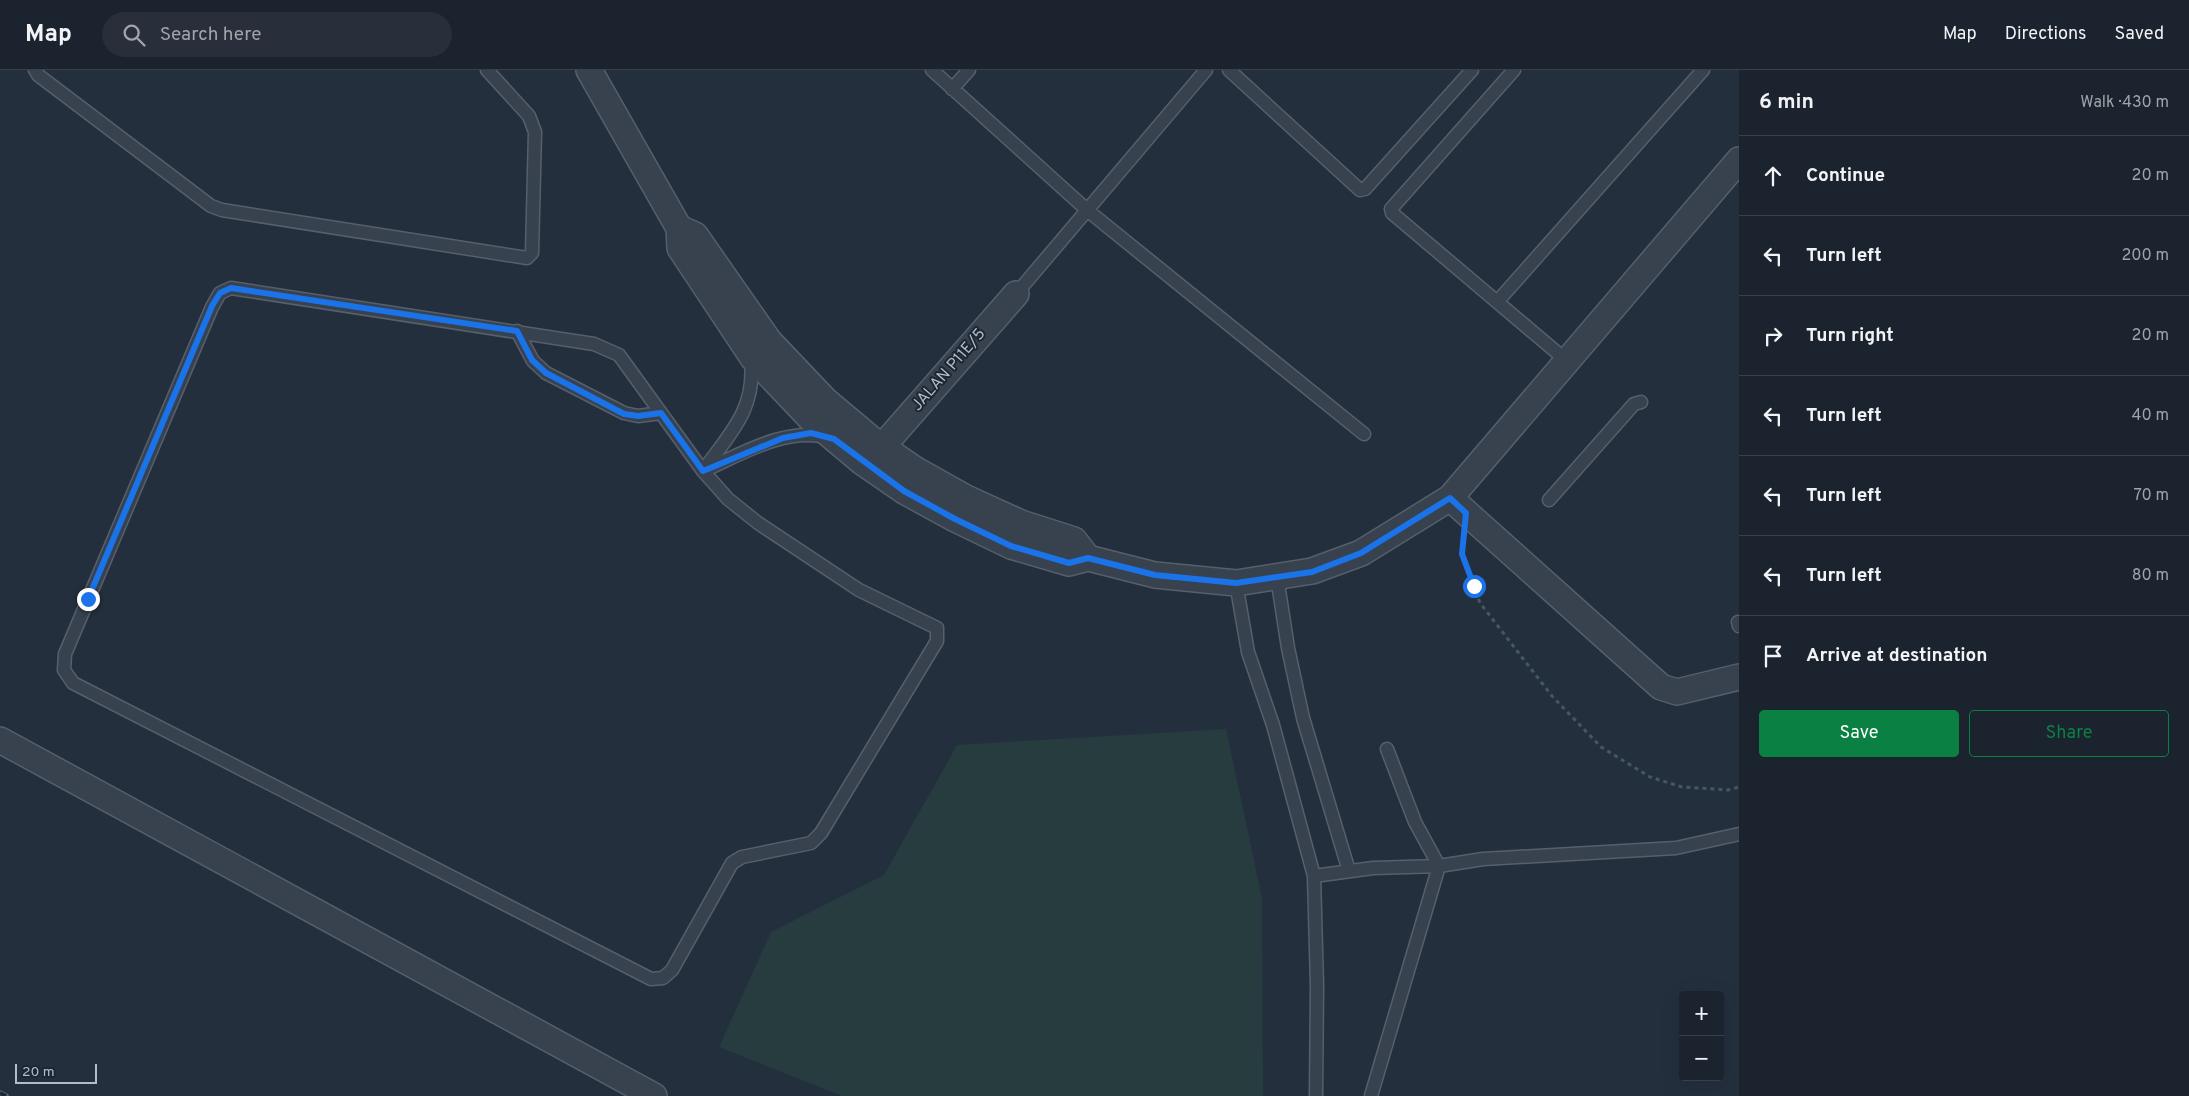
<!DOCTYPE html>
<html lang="en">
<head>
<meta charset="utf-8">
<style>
  body { margin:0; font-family:Overpass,sans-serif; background:#282f3a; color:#f1f3f6 }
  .controls { position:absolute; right:15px; bottom:15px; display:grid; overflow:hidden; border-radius:5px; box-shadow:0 5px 20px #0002 }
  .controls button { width:45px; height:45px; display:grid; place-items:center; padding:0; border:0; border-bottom:1px solid #39404a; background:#1b232e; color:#f1f3f6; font:25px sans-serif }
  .scale { position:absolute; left:15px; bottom:12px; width:82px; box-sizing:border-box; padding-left:5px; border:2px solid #b4bcc9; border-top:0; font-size:14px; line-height:18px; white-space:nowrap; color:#b4bcc9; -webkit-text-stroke:4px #1d2633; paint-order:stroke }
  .stop { position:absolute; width:15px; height:15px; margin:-11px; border:4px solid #1a73e8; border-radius:50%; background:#fff }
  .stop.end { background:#1a73e8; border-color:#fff; box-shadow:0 1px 5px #0008 }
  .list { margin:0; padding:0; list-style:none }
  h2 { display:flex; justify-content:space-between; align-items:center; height:65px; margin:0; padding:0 20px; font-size:21px }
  h2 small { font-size:16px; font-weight:400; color:#a0a4aa }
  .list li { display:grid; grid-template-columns:32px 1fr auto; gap:15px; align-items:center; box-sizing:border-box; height:80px; padding:0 20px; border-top:1px solid #39404a }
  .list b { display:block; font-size:19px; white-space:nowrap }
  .list em { font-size:16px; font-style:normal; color:#a0a4aa }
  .actions { display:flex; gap:10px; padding:15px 20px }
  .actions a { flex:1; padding:11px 0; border:1px solid #0b8043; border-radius:5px; text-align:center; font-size:18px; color:#0b8043 }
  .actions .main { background:#0b8043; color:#fff }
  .icon { flex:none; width:28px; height:28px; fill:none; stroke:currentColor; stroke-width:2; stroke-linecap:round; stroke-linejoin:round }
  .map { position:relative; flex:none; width:1739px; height:1026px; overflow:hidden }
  header { display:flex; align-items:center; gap:30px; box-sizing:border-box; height:70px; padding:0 25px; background:#1b232e; border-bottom:1px solid #39404a }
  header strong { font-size:24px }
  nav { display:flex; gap:28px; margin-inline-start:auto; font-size:18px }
  .search { width:350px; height:45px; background:#282f3a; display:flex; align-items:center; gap:12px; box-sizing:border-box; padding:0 18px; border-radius:28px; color:#a0a4aa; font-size:19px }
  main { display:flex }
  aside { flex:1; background:#1b232e }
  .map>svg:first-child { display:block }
  .green { fill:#263c3f }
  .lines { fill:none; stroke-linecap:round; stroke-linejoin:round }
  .lane-casing { stroke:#565f6c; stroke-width:15 }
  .street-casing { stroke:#565f6c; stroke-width:28 }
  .path { stroke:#44595c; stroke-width:3; stroke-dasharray:4 4; stroke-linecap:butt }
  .lane { stroke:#38414e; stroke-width:12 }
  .street { stroke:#38414e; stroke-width:25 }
  .rail-casing { stroke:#5a6575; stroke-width:5.5 }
  .rail { stroke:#1d2633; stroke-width:4; stroke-dasharray:11; stroke-linecap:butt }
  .route { stroke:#1a73e8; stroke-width:6 }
  .labels { text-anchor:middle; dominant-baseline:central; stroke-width:4; stroke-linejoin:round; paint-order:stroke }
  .street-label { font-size:16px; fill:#b4bcc9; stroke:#1d2633 }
</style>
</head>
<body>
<header>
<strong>Map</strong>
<div class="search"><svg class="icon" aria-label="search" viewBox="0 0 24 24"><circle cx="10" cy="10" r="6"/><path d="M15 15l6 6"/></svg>Search here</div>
<nav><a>Map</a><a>Directions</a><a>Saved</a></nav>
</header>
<main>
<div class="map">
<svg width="1739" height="1026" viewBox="0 0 1739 1026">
  <rect width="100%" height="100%" fill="#242f3e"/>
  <path class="green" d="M1226 659 1262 828 1263 1026H842L719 977 771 862 884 805 957 675Z"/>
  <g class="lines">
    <defs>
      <path id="lane" d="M35 0 38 5 211 136 222 140 527 188 532 183 535 62 529 46 487 0
        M932 0 1087 140 1364 364
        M1229 0 1360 120 1365 119 1472 0
        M1514 0 1391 139 1392 143 1567 291
        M952 19 969 0
        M231 218 594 274 619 285 703 401 728 429 758 453 859 520 937 558V571L821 763 811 773 742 787 732 793 672 900 663 908 651 909 73 613 64 600 65 584 212 237 220 223Z
        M1016 224 1206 0
        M1497 232 1703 0
        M517 261 533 291 546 303 624 343 638 346 661 343
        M703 401C740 385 784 357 826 367
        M703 401C730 363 756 340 751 290
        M1549 430 1634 334 1641 332
        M1277 507 1288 578 1303 648 1349 801
        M1236 513 1248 582 1273 655 1314 806 1317 916 1316 1026
        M1738 552 1739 556
        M1314 806 1373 798 1439 796 1483 789 1676 778 1739 764
        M1371 1026 1439 796 1415 752 1387 679"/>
      <path id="street" d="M589 0 679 158 680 178 753 288 812 350 862 392 904 421 955 449 1011 476 1069 493 1088 488 1155 505 1236 513 1312 501 1361 483 1450 428 1739 90
        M679 158 695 165 769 271 825 330 875 372 916 400 966 428 1021 453 1074 470 1088 488
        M882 377 1016 224
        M1450 428 1661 617 1677 622 1739 607
        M0 670 654 1026"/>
    </defs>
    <use href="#lane" class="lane-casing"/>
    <use href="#street" class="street-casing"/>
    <path class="path" d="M1463 476 1462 484 1480 533 1552 626 1601 677 1650 707 1682 717 1728 720 1739 717"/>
    <use href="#lane" class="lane"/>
    <use href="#street" class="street"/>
    <defs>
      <path id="rail" d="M0 1023 6 1026"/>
    </defs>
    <use href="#rail" class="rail-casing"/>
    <use href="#rail" class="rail"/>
  </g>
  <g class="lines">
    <path class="route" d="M88 529 212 236 220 223 231 218 517 261 532 290 546 303 624 344 638 346 661 343 703 401 783 368 811 363 834 369 904 421 955 449 1011 476 1069 493 1088 488 1155 505 1236 513 1312 502 1361 483 1450 428 1466 443 1462 484 1474 516"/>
  </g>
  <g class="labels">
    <g class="street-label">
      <text transform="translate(949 300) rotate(-49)">JALAN P11E/5</text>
    </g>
  </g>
</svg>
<div class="controls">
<button>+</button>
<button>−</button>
</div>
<div class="scale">20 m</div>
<div class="stop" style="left:1474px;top:516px"></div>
<div class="stop end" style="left:88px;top:529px"></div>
</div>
<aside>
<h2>6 min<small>Walk · 430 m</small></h2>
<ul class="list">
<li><svg class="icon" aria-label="ahead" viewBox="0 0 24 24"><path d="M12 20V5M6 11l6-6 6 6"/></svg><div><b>Continue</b></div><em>20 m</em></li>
<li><svg class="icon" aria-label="left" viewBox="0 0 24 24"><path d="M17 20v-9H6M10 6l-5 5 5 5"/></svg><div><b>Turn left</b></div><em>200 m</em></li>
<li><svg class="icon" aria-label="right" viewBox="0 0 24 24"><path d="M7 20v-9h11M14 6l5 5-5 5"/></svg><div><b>Turn right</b></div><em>20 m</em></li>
<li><svg class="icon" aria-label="left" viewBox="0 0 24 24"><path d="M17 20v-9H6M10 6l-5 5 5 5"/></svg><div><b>Turn left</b></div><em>40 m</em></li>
<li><svg class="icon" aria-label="left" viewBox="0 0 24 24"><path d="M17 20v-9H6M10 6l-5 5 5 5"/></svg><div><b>Turn left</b></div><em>70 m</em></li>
<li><svg class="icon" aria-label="left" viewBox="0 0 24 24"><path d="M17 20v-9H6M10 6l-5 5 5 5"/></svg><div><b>Turn left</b></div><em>80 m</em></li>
<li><svg class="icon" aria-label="arrive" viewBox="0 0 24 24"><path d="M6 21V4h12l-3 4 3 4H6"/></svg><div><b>Arrive at destination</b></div></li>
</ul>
<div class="actions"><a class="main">Save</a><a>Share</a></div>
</aside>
</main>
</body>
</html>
